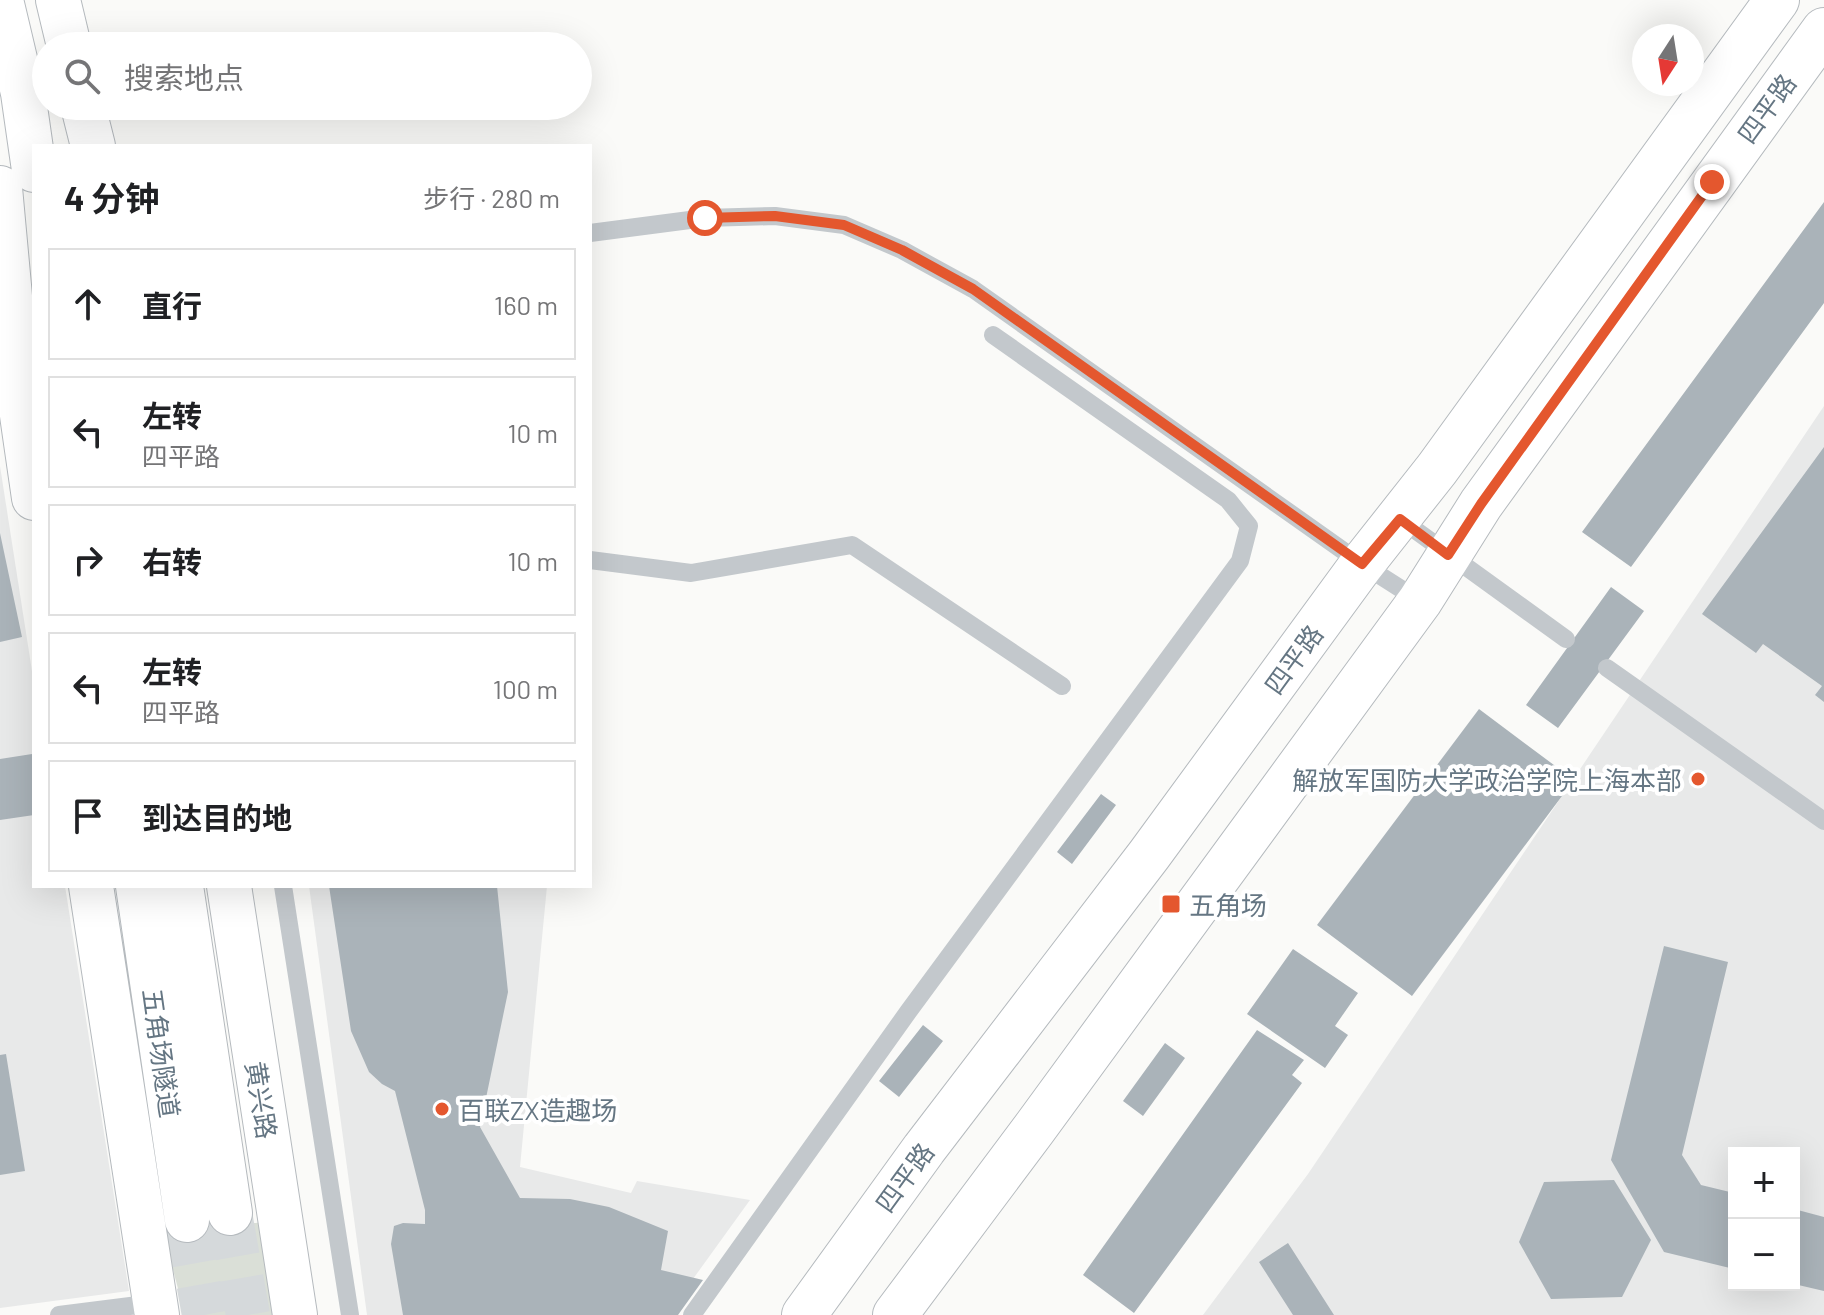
<!DOCTYPE html>
<html lang="zh">
<head>
<meta charset="utf-8">
<style>
  body { margin:0; font-family:Barlow,"Noto Sans SC",sans-serif; background:#f6f6f6; color:#202124 }
  .controls { position:absolute; right:24px; bottom:24px; display:grid; overflow:hidden; border-radius:0px; box-shadow:0 8px 32px #0002 }
  .controls button { width:72px; height:72px; display:grid; place-items:center; padding:0; border:0; border-bottom:2px solid #e0e0e0; background:#fff; color:#202124; font:40px sans-serif }
  .compass { position:absolute; left:1632px; top:24px; width:72px; height:72px; border-radius:50%; background:#fff; box-shadow:0 8px 32px #0002; rotate:192deg }
  .stop { position:absolute; width:24px; height:24px; margin:-18px; border:6px solid #e4572e; border-radius:50%; background:#fff }
  .stop.end { background:#e4572e; border-color:#fff; box-shadow:0 2px 8px #0008 }
  .list { margin:0; padding:0; list-style:none }
  h2 { display:flex; justify-content:space-between; align-items:center; height:104px; margin:0; padding:0 32px; font-size:34px }
  h2 small { font-size:26px; font-weight:400; color:#757577 }
  .list li { display:grid; grid-template-columns:52px 1fr auto; gap:24px; align-items:center; box-sizing:border-box; height:112px; margin:0 16px 16px; padding:0 16px; border:2px solid #e0e0e0; border-radius:0px }
  .list b { display:block; font-size:30px; white-space:nowrap }
  .list p { margin:0; font-size:26px; white-space:nowrap; color:#757577 }
  .list em { font-size:26px; font-style:normal; color:#757577 }
  .icon { flex:none; width:44px; height:44px; fill:none; stroke:currentColor; stroke-width:2; stroke-linecap:round; stroke-linejoin:round }
  .map { position:relative; flex:none; width:1824px; height:1315px; overflow:hidden }
  .search { position:absolute; background:#fff; box-shadow:0 8px 32px #0002; left:32px; top:32px; width:560px; height:88px; display:flex; align-items:center; gap:20px; box-sizing:border-box; padding:0 28px; border-radius:44px; color:#757577; font-size:30px }
  .panel { position:absolute; background:#fff; box-shadow:0 8px 32px #0002; left:32px; top:144px; width:560px; height:744px; border-radius:0px }
  .map>svg:first-child { display:block }
  .built { fill:#e8e9e9; fill-rule:evenodd }
  .green { fill:#dadfd7 }
  .building { fill:#aab3b9 }
  .lines { fill:none; stroke-linecap:round; stroke-linejoin:round }
  .primary-tunnel { stroke:#d5d9db; stroke-width:44; stroke-dasharray:44 22; stroke-linecap:butt }
  .primary-casing { stroke:#b5babe; stroke-width:46 }
  .service { stroke:#c3c8cc; stroke-width:18 }
  .primary { stroke:#fff; stroke-width:44 }
  .route { stroke:#e4572e; stroke-width:10 }
  .poi-dot { fill:#e4572e; stroke:#fff; stroke-width:3 }
  .labels { text-anchor:middle; dominant-baseline:central; stroke-width:8; stroke-linejoin:round; paint-order:stroke }
  .street-label { font-size:26px; fill:#657683; stroke:#fff }
  .poi-label { font-size:26px; fill:#657683; stroke:#fff; text-anchor:start }
</style>
</head>
<body>
<div class="map">
<svg width="1824" height="1315" viewBox="0 0 1824 1315">
  <rect width="100%" height="100%" fill="#fafaf8"/>
  <path class="built" d="M1824 406V1315H1203L1308 1174ZM1734 1153H1794V1285H1734Z
    M0 466 34 684V886H65L129 1291 0 1308Z
    M309 886H547L520 1167 631 1193 637 1181 750 1200 667 1315H367Z"/>
  <path class="green" d="M262 1222 276 1315H185L164 1236Z"/>
  <path class="building" d="M1824 202V303L1631 567 1582 532Z
    M1824 447V702L1815 695 1822 686 1763 644 1756 653 1702 614Z
    M0 533 22 637 0 642Z
    M1611 587 1644 611 1558 728 1526 705Z
    M1479 709 1574 780 1412 996 1317 925Z
    M32 754 34 815 0 820V759Z
    M1101 794 1116 805 1072 864 1057 852Z
    M329 886H497L508 992 480 1127 520 1198 570 1199 609 1207 668 1231 661 1270 703 1280 678 1315H403L391 1244 394 1226 403 1223 425 1224V1210L395 1091 382 1084 369 1072 351 1031Z
    M1664 946 1728 962 1682 1155 1701 1185 1734 1193V1269L1664 1252 1611 1160Z
    M1293 949 1358 993 1335 1026 1348 1035 1325 1068 1247 1014Z
    M923 1025 943 1041 899 1097 879 1081Z
    M1257 1030 1304 1060 1292 1075 1302 1083 1134 1313 1083 1275Z
    M1165 1043 1185 1058 1143 1116 1123 1101Z
    M6 1054 25 1171 0 1175V1055Z
    M1614 1180 1651 1240 1622 1297 1551 1299 1519 1242 1544 1182Z
    M1794 1209 1824 1217V1291L1794 1284Z
    M1288 1243 1334 1315H1293L1259 1262Z"/>
  <g class="lines">
    <path class="primary-tunnel" d="M230 1213 248 1315
      M187 1220 204 1315"/>
    <defs>
      <path id="primary" d="M1 0 23 93 34 170
        M58 0 69 46
        M83 106 93 146
        M0 188 19 394 34 498
        M91 886 157 1315
        M138 886 187 1220
        M181 886 230 1213
        M229 886 295 1315
        M804 1315 924 1149 1149 855 1362 564 1437 469 1777 0
        M895 1315 1034 1129 1420 601 1481 504 1824 30"/>
    </defs>
    <use href="#primary" class="primary-casing"/>
    <path class="service" d="M590 233 705 218 775 216 844 225 902 250 973 289 1362 564 1420 601
      M1400 519 1566 639
      M590 560 691 573 852 545 1062 686
      M1607 668 1824 821
      M283 886 350 1315
      M59 1315 154 1303
      M692 1315 908 1012 1240 561 1249 526 1228 500 993 335"/>
    <use href="#primary" class="primary"/>
  </g>
  <g class="lines">
    <path class="route" d="M705 218 775 216 844 225 902 250 973 289 1362 564 1400 519 1448 555 1481 504 1712 182"/>
  </g>
  <g class="poi-dot">
    <circle cx="1698" cy="779" r="8"/>
    <rect x="1161" y="894" width="20" height="20" rx="4"/>
    <circle cx="442" cy="1109" r="8"/>
  </g>
  <g class="labels">
    <g class="street-label">
      <text transform="translate(1766 108) rotate(-54)">四平路</text>
      <text transform="translate(1293 659) rotate(-54)">四平路</text>
      <text transform="translate(162 1053) rotate(82)">五角场隧道</text>
      <text transform="translate(262 1100) rotate(81)">黄兴路</text>
      <text transform="translate(904 1177) rotate(-54)">四平路</text>
    </g>
    <g class="poi-label">
      <text x="1682" y="779" text-anchor="end">解放军国防大学政治学院上海本部</text>
      <text x="1189" y="904">五角场</text>
      <text x="458" y="1109">百联ZX造趣场</text>
    </g>
  </g>
</svg>
<div class="controls">
<button>+</button>
<button>−</button>
</div>
<svg class="compass" viewBox="-18 -18 36 36"><path d="M0-13l5 13h-10z" fill="#e53935"/><path d="M0 13l5-13h-10z" fill="#757577"/></svg>
<div class="stop" style="left:705px;top:218px"></div>
<div class="stop end" style="left:1712px;top:182px"></div>
<div class="search"><svg class="icon" aria-label="search" viewBox="0 0 24 24"><circle cx="10" cy="10" r="6"/><path d="M15 15l6 6"/></svg>搜索地点</div>
<section class="panel">
<h2>4 分钟<small>步行 · 280 m</small></h2>
<ul class="list">
<li><svg class="icon" aria-label="ahead" viewBox="0 0 24 24"><path d="M12 20V5M6 11l6-6 6 6"/></svg><div><b>直行</b></div><em>160 m</em></li>
<li><svg class="icon" aria-label="left" viewBox="0 0 24 24"><path d="M17 20v-9H6M10 6l-5 5 5 5"/></svg><div><b>左转</b><p>四平路</p></div><em>10 m</em></li>
<li><svg class="icon" aria-label="right" viewBox="0 0 24 24"><path d="M7 20v-9h11M14 6l5 5-5 5"/></svg><div><b>右转</b></div><em>10 m</em></li>
<li><svg class="icon" aria-label="left" viewBox="0 0 24 24"><path d="M17 20v-9H6M10 6l-5 5 5 5"/></svg><div><b>左转</b><p>四平路</p></div><em>100 m</em></li>
<li><svg class="icon" aria-label="arrive" viewBox="0 0 24 24"><path d="M6 21V4h12l-3 4 3 4H6"/></svg><div><b>到达目的地</b></div></li>
</ul>
</section>
</div>
</body>
</html>
